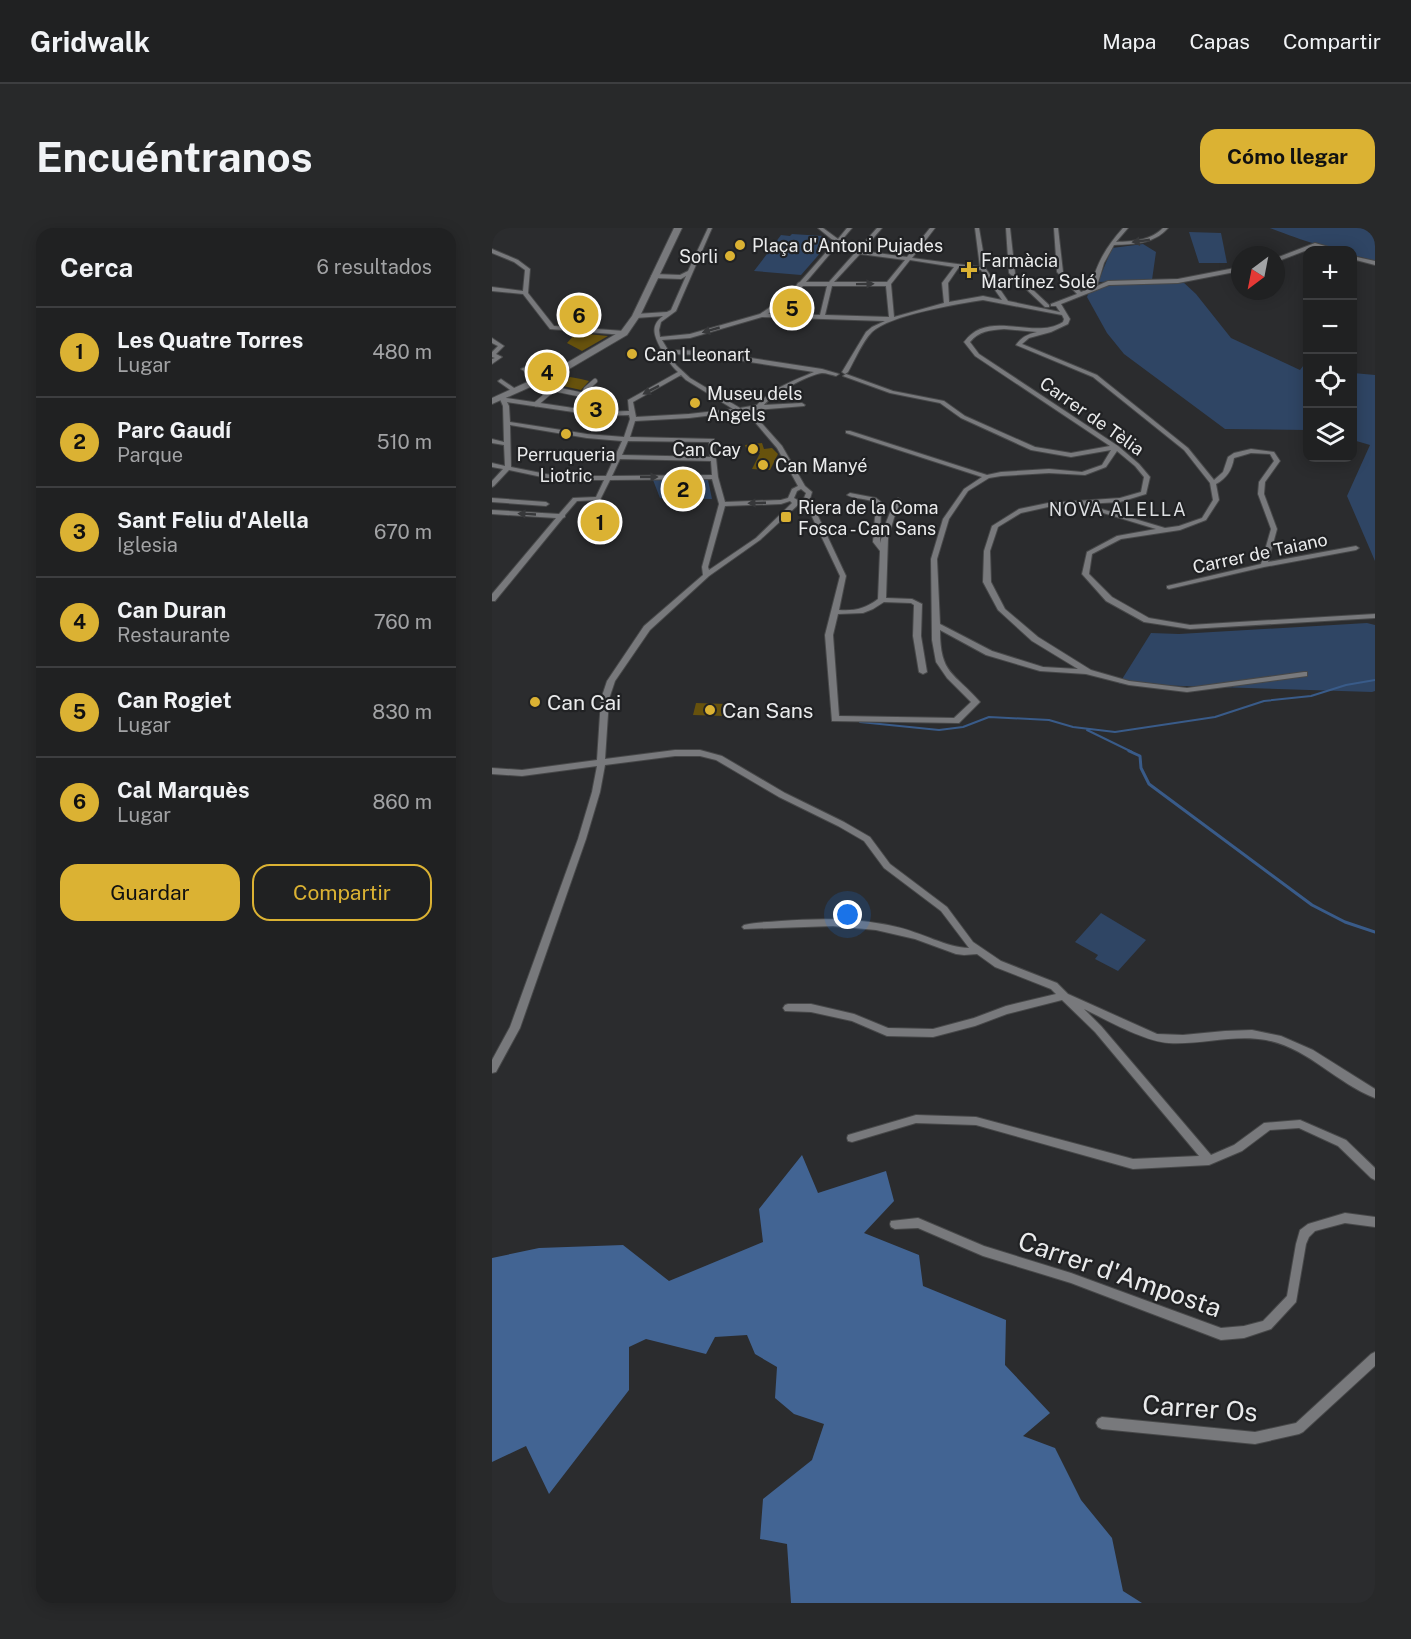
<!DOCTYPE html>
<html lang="es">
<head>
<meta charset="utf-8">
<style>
  body { margin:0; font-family:"Public Sans",sans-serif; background:#28292a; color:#f1f3f6 }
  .controls { position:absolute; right:18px; top:18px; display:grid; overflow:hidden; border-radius:12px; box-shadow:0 3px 15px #0003 }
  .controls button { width:54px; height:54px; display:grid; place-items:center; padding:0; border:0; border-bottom:2px solid #3d3e40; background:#202122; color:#f1f3f6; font:30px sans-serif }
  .compass { position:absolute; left:739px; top:18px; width:54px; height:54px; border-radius:50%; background:#202122; box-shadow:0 3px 15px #0003; rotate:212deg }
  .you { position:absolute; left:356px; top:687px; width:21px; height:21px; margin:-15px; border:4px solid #fff; border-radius:50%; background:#1a73e8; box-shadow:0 0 0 9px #1a73e833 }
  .badge { display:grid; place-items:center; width:39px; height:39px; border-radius:50%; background:#dbb233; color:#111; font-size:20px; font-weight:700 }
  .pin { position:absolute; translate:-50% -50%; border:3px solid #fff; box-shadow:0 2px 6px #0006 }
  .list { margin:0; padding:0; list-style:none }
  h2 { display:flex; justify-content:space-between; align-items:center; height:78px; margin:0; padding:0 24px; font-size:26px }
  h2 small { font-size:20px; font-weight:400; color:#a2a3a5 }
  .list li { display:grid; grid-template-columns:39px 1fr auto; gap:18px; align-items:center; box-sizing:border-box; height:90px; padding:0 24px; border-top:2px solid #3d3e40 }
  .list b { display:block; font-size:22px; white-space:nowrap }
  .list p { margin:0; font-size:20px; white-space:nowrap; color:#a2a3a5 }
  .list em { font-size:20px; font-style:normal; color:#a2a3a5 }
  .actions { display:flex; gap:12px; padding:18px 24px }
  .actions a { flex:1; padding:14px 0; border:2px solid #dbb233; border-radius:18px; text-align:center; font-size:21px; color:#dbb233 }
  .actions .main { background:#dbb233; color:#111 }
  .icon { flex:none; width:33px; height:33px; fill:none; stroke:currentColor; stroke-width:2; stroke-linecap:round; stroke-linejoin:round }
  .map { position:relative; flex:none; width:883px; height:1375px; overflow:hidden; border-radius:18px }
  header { display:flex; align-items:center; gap:36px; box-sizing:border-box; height:84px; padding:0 30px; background:#202122; border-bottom:2px solid #3d3e40 }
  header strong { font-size:28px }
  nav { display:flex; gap:33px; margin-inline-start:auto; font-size:21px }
  .intro { display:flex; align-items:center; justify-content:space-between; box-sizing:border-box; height:144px; padding:0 36px }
  h1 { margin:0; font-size:42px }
  .button { padding:15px 27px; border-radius:18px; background:#dbb233; color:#111; font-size:21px; font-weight:700 }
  main { display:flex; gap:36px; padding:0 36px }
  aside { flex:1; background:#202122; border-radius:18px; box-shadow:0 3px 15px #0003 }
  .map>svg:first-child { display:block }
  .green { fill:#2f4564 }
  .forest { fill:#426493 }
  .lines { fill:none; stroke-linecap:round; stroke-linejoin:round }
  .stream-far1 { stroke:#395b89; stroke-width:2 }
  .stream { stroke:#395b89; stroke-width:3 }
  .building { fill:#67520d }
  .pedestrian-casing { stroke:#474849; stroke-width:6 }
  .minor-casing { stroke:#474849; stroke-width:2 }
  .secondary-casing { stroke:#474849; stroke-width:2 }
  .pedestrian { stroke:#78797c; stroke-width:4.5 }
  .minor { fill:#78797c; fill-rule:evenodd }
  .secondary { fill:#78797c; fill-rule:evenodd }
  .oneway { fill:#37383a }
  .poi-dot { fill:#dbb233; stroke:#212224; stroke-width:2 }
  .labels { text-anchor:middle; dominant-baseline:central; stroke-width:4.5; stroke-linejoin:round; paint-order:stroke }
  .far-poi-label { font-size:18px; fill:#eaebec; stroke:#212224; text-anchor:start }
  .far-street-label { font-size:18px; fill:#eaebec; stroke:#212224 }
  .far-neighbourhood-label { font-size:18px; letter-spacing:1.5px; fill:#dddfe2; stroke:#212224 }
  .poi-label { font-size:21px; fill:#eaebec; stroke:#212224; text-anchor:start }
  .near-street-label { font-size:26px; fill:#eaebec; stroke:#212224 }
</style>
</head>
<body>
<header>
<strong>Gridwalk</strong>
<nav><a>Mapa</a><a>Capas</a><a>Compartir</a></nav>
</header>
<div class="intro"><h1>Encuéntranos</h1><a class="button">Cómo llegar</a></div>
<main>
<aside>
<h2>Cerca<small>6 resultados</small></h2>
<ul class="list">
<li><span class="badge">1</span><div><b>Les Quatre Torres</b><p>Lugar</p></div><em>480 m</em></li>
<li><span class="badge">2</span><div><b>Parc Gaudí</b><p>Parque</p></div><em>510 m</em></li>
<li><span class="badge">3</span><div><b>Sant Feliu d'Alella</b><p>Iglesia</p></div><em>670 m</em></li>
<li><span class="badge">4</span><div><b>Can Duran</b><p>Restaurante</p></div><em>760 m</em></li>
<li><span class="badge">5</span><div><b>Can Rogiet</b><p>Lugar</p></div><em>830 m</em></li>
<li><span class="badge">6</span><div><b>Cal Marquès</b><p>Lugar</p></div><em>860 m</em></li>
</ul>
<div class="actions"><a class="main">Guardar</a><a>Compartir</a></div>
</aside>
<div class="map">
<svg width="883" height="1375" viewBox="0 0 883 1375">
  <rect width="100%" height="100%" fill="#2b2c2e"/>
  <path class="green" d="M778 0H883V33L861 27 860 22C836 22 801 9 778 0Z
    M697 4 729 5 735 35H707Z
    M300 6 331 8 338 14 309 47 262 43 278 22 288 21 280 19 289 7 298 8Z
    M651 16 664 24 660 52 606 54 620 20Z
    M690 53 704 66 739 110 808 142 815 133V202L733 201 632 126 615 105 595 69 597 64 610 58Z
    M861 145 883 147V333L855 268 878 217 861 212Z
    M161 252H216L220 271 168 270Z
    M875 395 883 397V463L880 464 627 456 659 405 687 406Z
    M609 685 654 712 626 743 603 731 606 727 583 714Z"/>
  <path class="forest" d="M310 927 326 965 394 943 402 973 372 1005 427 1027 431 1058 514 1092 513 1137 558 1185 531 1208 563 1220 589 1272 620 1310 631 1363 650 1375H299L295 1316 268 1311 271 1271 320 1232 332 1196 302 1186 283 1170 285 1139 263 1126 255 1107 223 1109 214 1126 154 1111 137 1119V1162L57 1266 34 1218 0 1234V1030L47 1020 131 1017 177 1053 271 1014 267 981Z"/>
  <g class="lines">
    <path class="stream-far1" d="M368 494 447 502 471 499 497 489 557 492 581 499 623 504 723 489 772 473 819 468 854 457 883 452
      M595 502 640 524"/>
    <path class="stream" d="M637 523 648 528 649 540 657 556 820 677 853 694 883 704"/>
  </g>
  <path class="building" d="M85 74H92L93 80 106 83 85 97 65 95 84 80Z
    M84 105H85L116 108 90 123 75 115Z
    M78 149 89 151 97 153 89 162 71 158Z
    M270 215 272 221 280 220 286 226 278 242 260 241 268 225 256 226 253 217Z
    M125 288 123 299H91L93 289Z
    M204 475 235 476 232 488 201 487Z"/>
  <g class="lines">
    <defs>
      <path id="pedestrian" d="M62 161 91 167
        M44 176 72 152 56 148
        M84 182 94 161 103 153"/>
      <path id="minor" d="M216 0H220L184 83 169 94 167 102 168 109 198 106 268 86 300 64 306 55 308 54 343 14 326 0H331L346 11 355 0H360L314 54H337L385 0H390L370 23 415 29 438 0H443L420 30 488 39 483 0H487L494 41 516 73 568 84 564 78H559V76L585 66 565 44 562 0H566L571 44 589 64 599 60C604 35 615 18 631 0H636L624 14C642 13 658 13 671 0H676C662 16 642 16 622 17L612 35 605 58 616 53 686 51 748 39V43L686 55 617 57 569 76 578 91 576 96 559 104 537 110 530 116 605 147 696 220 722 252 731 244 736 229 742 225 759 221 782 224 788 233 773 254 772 266 785 301 776 334 864 318 867 320 864 322 772 339 677 361 675 360V358L769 336 779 301 766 266 767 254 782 233 778 226 759 225 742 230C740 242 735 250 724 256L727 272 714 292 688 302 629 311 600 326 597 346 620 369 657 390 698 397 883 386V390L698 401 652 394 614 373 590 346 595 324 625 308 664 301 585 277 556 279 529 285 506 299 498 323 499 354 513 381 546 409 599 442 637 453 695 460 812 444H815V448L695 464 637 457 594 446 548 443 494 427 448 402C448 447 462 444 488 474L467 495 340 493 333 407 348 348 313 274 307 276 268 312 217 348 158 402 123 453 117 471 113 531 183 522H208L230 528 293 565 352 594 378 609 398 636 455 679 481 714 509 733 565 755 576 766 665 806 691 807 733 803 760 802 789 808 821 822 883 861V870C844 855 816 820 774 812 742 806 709 817 677 815 653 814 615 792 592 781L609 798 719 927 742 917 772 895 808 892 854 912 883 940V952L879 950 846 918 807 900 778 902 750 923 717 937 641 941 484 897 424 895 360 914 356 913 355 910 356 907 424 887 484 889 641 931 707 928 603 804 570 772 515 786 483 798 441 809 395 808 360 793 319 784 293 783 291 780 293 777 296 776H319L362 786 396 800 441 801 482 790 514 778 564 766 559 761 503 739 485 726 472 727 464 726 423 711 384 702 341 698 252 701 250 699 252 697C264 694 277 694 289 693 328 690 368 690 405 699 428 704 456 720 477 720L449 683 392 640 372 613 346 598 287 569 224 532 208 528H183L113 537 108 564 94 611 28 800 4 844 0 845V832L18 799 86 611 100 564 105 538 30 548 0 546V540L30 542 105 532 109 471 115 453 152 398 211 347 210 339 227 276 220 251 118 252 108 272 85 273 73 287V289L71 290 3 373H0V366L64 290 0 286V282L67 286 81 270 104 269 112 252H64L17 242 2 258 0 259V253L11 241 0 239V235L13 238 12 217 0 215V211L12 214 11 178 7 169 10 167 14 170 108 184 137 183 136 172 186 144C179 138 174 129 169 121 163 109 157 98 171 88L144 90 141 88 144 86 175 84 179 82 194 48 189 51 162 50 159 48 162 46 188 47 196 43ZM368 26 413 32 395 54H342ZM418 32 462 39 450 55 452 75 402 89 399 56ZM467 39 489 42 510 72 491 68 457 74 456 55ZM311 58H335L328 87 276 86 304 66ZM340 58H394L397 89 333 87ZM491 72 570 87 572 91 571 94C541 113 497 80 472 114L483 128 618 218 579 225 543 219 473 188 452 173 401 163 354 146 351 148 398 165 448 175 469 190 539 222 579 229 619 222 610 237 590 244 557 241 509 244 495 247 358 203H354V205L490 249 472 261 451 291 439 331 440 412 444 434 455 450 479 474 462 490 347 488 341 407 346 386 371 385 381 381 392 374 419 375 422 377 421 408 427 444 431 446 435 444 429 408 430 376 420 371 394 370 396 310 402 290 409 272 406 270 403 272 393 297 388 315 389 274 384 270 358 265 355 267C363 272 376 269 384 276L381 314 388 323 386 371C373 381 362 383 347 382L354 348 318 271 320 264 313 258 290 218 266 191 253 183 312 178 313 177 310 175 272 177C281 166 316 147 330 145 334 145 340 147 344 148L347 146 330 141 213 123 176 122 170 112 198 110 270 89 393 93 380 99 374 104 350 144 353 146 356 144C363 132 370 114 380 104 398 87 465 76 491 72ZM512 101 545 104C536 106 529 109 524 117L601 149 692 222 718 255 721 272 710 290 687 298 673 300 593 276 628 274 654 266 658 249 647 236 626 218 487 126 478 114C487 103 498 102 512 101ZM178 126 213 127 322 144C301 153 280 160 265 177L248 180 198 150 184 137ZM189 147 194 152 241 181 197 186 144 189 141 174ZM15 174 108 188 137 187 138 191 132 209 95 206 18 194 17 178ZM246 184 262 193 285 220 306 258 300 261 296 270 289 272 233 274 226 249 222 211 138 209 143 193 197 190ZM18 197 95 210 130 213 114 248H64L19 239ZM136 213 217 214 218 229 130 227ZM625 223 643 238 652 249 649 264 628 270 556 275 527 281 500 298 492 323 491 354 506 382 540 413 586 441 551 439 500 423 448 396 445 331 457 291 476 263 497 250 509 248 557 245 593 247 614 239ZM128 231 219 233 220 247 120 248ZM309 261 314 265 312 270C309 272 306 273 302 270L305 263ZM298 273 300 275 264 310 217 342 216 339 233 278 289 276Z
        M514 0H518L523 45 557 77V79H553L517 45Z
        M823 15 847 22H840L823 19 784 34V30Z
        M0 21 26 32 38 41 36 65 62 98 132 103 135 105 132 107 58 101 31 66 0 63V59L31 63 33 42 22 34 0 25Z
        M860 28 883 33V37L860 31Z
        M0 110 12 118 4 126 10 129 0 136V131L3 130 0 129V124L6 118 0 115Z
        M44 134 49 135 36 141 50 150V152H46L29 141Z
        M9 151 25 162V164H21L7 154 6 153Z
        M0 270 54 274 57 276 54 278 0 274Z
        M853 985 883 989V999L853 995 823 1003 817 1009 814 1016 804 1074 779 1101 752 1110 729 1112 579 1055 491 1028 426 1000 403 1001 399 999 398 996 399 993 426 990 492 1018 579 1045 729 1100 752 1098 771 1093 795 1068 804 1016 808 1002 816 996Z
        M883 1124V1138L811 1204 807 1206 763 1216 610 1201 606 1199 604 1195 606 1191 610 1189 763 1204 804 1195 879 1126Z"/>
      <path id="secondary" d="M182 0H190L148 88 135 107 72 144 0 176V170L66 140 129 103 140 88Z"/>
    </defs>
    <use href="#pedestrian" class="pedestrian-casing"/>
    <use href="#minor" class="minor-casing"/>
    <use href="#secondary" class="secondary-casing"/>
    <use href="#pedestrian" class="pedestrian"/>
    <use href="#minor" class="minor"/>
    <use href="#secondary" class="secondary"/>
  </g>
  <defs><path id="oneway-solid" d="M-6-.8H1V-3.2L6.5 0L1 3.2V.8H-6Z" transform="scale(1.5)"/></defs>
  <g class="oneway">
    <use href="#oneway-solid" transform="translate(649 13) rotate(172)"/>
    <use href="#oneway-solid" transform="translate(373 56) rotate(-1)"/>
    <use href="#oneway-solid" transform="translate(219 102) rotate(164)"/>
    <use href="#oneway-solid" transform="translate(159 162) rotate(153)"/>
    <use href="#oneway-solid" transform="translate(157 249)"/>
    <use href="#oneway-solid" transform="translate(265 275) rotate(178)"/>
    <use href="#oneway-solid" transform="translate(35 286) rotate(-177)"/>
  </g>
  <g class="poi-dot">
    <circle cx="248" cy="17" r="6"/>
    <circle cx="238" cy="28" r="6"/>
    <path d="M474 33h6v6h6v6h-6v6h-6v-6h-6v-6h6z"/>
    <circle cx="140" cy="126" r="6"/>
    <circle cx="203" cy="175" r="6"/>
    <circle cx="74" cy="206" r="6"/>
    <circle cx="261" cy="221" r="6"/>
    <circle cx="271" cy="237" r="6"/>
    <rect x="288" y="283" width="12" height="12" rx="3"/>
    <circle cx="43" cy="474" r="6"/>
    <circle cx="218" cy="482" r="6"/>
  </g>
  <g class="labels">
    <g class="far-poi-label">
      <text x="260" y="17">Plaça d'Antoni Pujades</text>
      <text x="226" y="28" text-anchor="end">Sorli</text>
      <text x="489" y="32">Farmàcia<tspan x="489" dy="21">Martínez Solé</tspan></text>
      <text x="152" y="126">Can Lleonart</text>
      <text x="215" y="165">Museu dels<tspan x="215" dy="21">Angels</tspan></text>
      <text x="249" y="221" text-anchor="end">Can Cay</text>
      <text x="74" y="226" text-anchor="middle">Perruqueria<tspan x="74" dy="21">Liotric</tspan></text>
      <text x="283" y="237">Can Manyé</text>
      <text x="306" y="279">Riera de la Coma<tspan x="306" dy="21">Fosca - Can Sans</tspan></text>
    </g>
    <g class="far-street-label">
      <text transform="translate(600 188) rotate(35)">Carrer de Tèlia</text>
      <text transform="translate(768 325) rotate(-12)">Carrer de Taiano</text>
    </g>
    <g class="far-neighbourhood-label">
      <text x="626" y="281">NOVA ALELLA</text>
    </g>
    <g class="poi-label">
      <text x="55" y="474">Can Cai</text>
      <text x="230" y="482">Can Sans</text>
    </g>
    <g class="near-street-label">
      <text transform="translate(628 1046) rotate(19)">Carrer d'Amposta</text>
      <text transform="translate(708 1180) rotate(4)">Carrer Os</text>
    </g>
  </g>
</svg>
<div class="controls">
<button>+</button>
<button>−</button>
<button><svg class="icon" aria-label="locate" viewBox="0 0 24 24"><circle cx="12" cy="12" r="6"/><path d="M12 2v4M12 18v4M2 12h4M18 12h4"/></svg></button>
<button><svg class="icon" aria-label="layers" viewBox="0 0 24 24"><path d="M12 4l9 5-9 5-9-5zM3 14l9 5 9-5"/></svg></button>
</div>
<svg class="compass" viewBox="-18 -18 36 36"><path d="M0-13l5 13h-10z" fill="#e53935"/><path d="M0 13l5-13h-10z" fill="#a2a3a5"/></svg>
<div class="you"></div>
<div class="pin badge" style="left:108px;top:294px">1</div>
<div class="pin badge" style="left:191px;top:261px">2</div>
<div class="pin badge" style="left:104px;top:181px">3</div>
<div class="pin badge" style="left:55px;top:144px">4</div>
<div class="pin badge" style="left:300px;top:80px">5</div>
<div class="pin badge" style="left:87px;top:87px">6</div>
</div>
</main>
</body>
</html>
